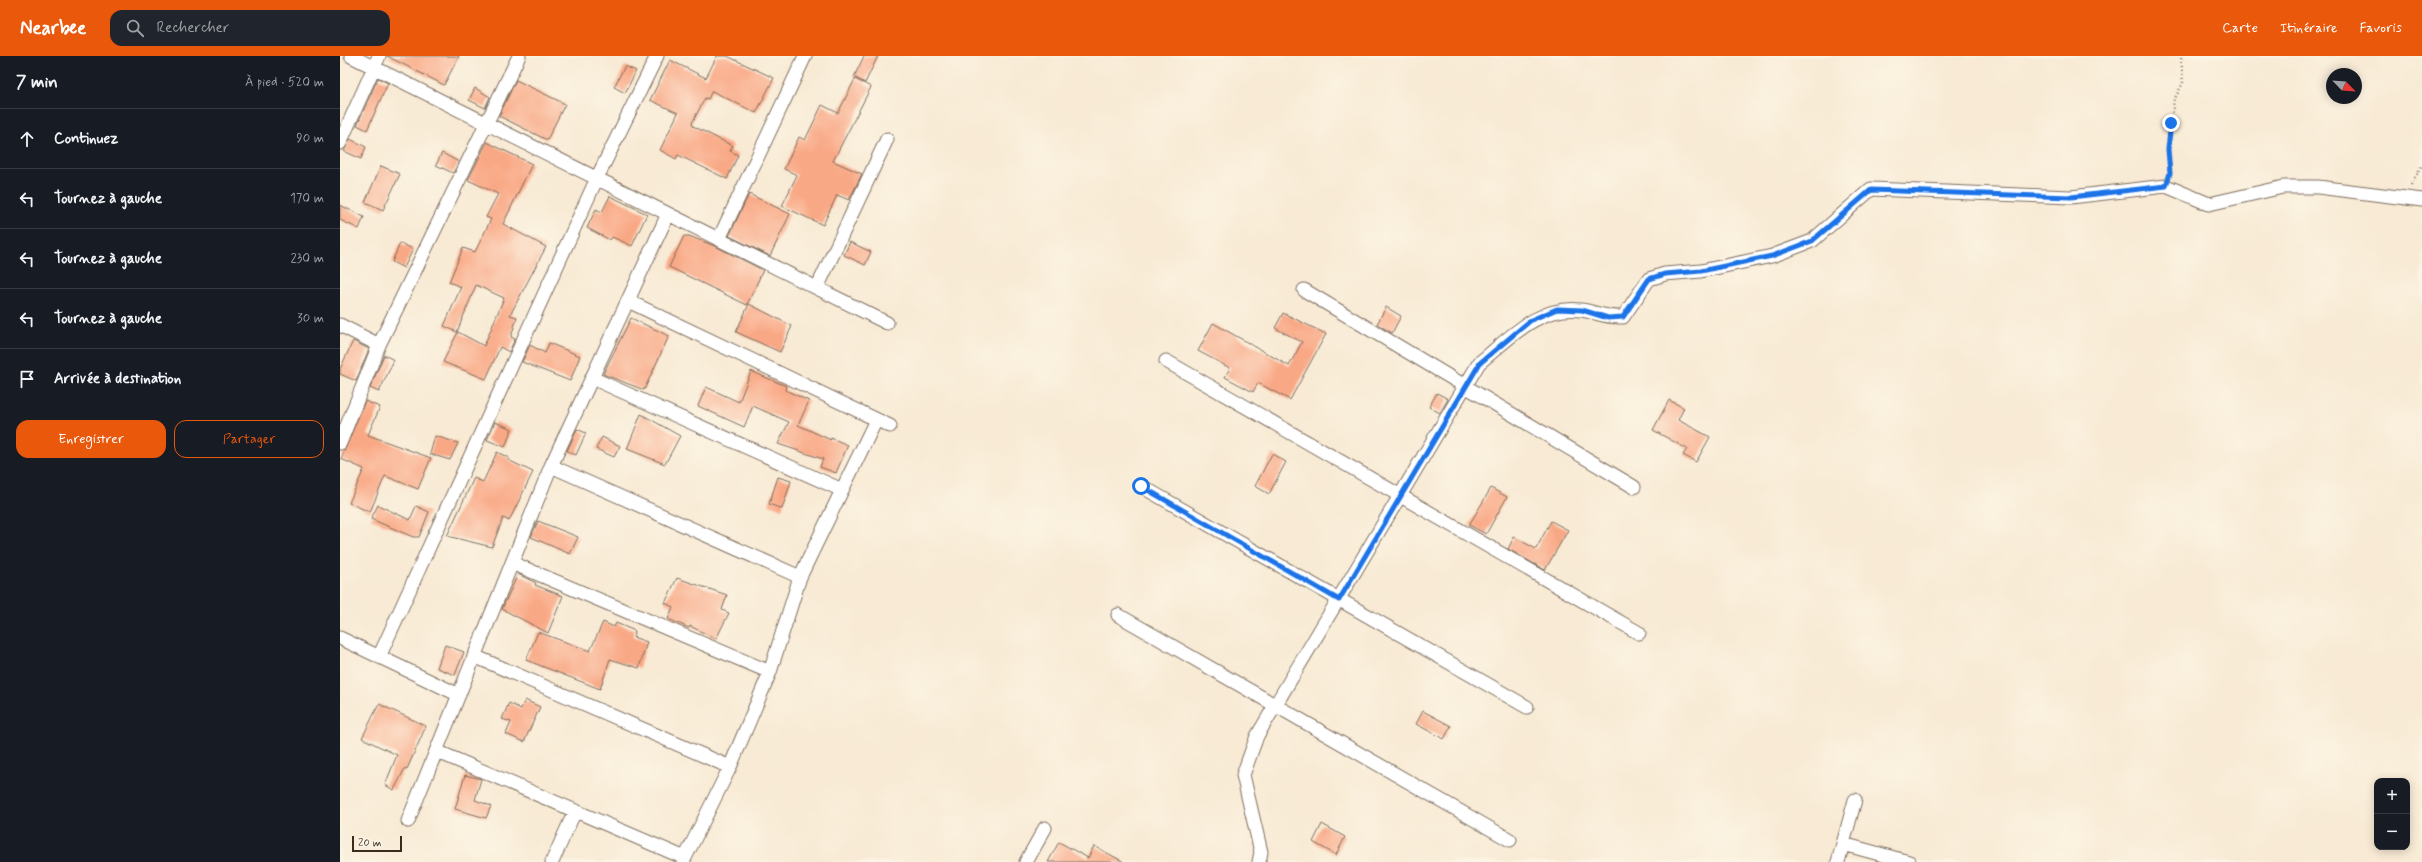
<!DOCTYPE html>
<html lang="fr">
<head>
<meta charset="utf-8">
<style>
  body { margin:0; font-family:Mynerve,sans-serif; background:#20242c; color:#f1f3f6 }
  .controls { position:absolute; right:12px; bottom:12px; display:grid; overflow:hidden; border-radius:8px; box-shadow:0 2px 10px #0003 }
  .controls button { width:36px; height:36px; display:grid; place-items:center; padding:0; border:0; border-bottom:1px solid #363941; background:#171b24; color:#f1f3f6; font:20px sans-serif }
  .compass { position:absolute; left:1986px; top:12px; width:36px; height:36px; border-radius:50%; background:#171b24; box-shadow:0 2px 10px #0003; rotate:115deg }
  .scale { position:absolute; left:12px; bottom:10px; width:50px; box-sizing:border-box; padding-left:4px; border:2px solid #3b2a1e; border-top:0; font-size:11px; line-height:14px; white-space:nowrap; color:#3b2a1e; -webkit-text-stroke:3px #fcf5e5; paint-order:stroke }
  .stop { position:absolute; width:12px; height:12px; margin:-9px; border:3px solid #1a73e8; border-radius:50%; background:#fff }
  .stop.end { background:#1a73e8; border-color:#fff; box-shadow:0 1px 4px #0008 }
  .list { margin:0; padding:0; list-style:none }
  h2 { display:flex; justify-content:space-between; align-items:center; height:52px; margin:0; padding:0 16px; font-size:17px }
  h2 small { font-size:13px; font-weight:400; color:#9ea1a6 }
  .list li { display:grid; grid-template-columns:26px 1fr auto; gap:12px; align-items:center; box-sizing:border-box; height:60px; padding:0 16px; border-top:1px solid #363941 }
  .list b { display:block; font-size:15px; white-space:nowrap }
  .list em { font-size:13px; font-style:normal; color:#9ea1a6 }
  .actions { display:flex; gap:8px; padding:12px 16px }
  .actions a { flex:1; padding:9px 0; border:1px solid #ea580c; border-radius:12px; text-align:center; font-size:14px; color:#ea580c }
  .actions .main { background:#ea580c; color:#fff }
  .icon { flex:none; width:22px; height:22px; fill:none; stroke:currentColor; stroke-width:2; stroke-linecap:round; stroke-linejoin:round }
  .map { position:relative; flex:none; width:2082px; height:806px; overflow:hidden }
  header { display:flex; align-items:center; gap:24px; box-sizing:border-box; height:56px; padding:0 20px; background:#ea580c; color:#fff }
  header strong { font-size:19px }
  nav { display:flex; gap:22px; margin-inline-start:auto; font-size:14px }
  .search { width:280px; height:36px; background:#20242c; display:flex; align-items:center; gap:10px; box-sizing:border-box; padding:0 14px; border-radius:12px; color:#9ea1a6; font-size:15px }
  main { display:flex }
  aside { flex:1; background:#171b24 }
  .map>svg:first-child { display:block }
  .building { fill:#f9a885 }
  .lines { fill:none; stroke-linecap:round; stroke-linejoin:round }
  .street-casing { stroke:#7d6d5e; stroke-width:15 }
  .path { stroke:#7d6d5e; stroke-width:2.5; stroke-dasharray:1 3; stroke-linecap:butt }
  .street { stroke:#fff; stroke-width:13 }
  .route { stroke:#1a73e8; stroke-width:5 }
</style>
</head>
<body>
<header>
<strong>Nearbee</strong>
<div class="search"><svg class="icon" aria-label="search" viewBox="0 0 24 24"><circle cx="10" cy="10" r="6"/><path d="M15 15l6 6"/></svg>Rechercher</div>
<nav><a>Carte</a><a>Itinéraire</a><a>Favoris</a></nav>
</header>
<main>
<aside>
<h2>7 min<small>À pied · 520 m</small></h2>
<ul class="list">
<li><svg class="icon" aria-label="ahead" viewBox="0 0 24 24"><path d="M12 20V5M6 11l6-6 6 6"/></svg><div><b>Continuez</b></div><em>90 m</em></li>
<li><svg class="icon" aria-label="left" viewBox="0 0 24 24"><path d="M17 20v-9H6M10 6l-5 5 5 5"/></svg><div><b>Tournez à gauche</b></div><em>170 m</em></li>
<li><svg class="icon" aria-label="left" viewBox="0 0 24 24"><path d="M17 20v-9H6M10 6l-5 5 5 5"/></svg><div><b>Tournez à gauche</b></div><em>230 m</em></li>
<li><svg class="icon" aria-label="left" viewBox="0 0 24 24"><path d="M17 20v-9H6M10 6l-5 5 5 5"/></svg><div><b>Tournez à gauche</b></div><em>30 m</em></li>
<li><svg class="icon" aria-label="arrive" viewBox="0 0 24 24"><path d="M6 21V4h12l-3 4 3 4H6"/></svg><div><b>Arrivée à destination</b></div></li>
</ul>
<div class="actions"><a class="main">Enregistrer</a><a>Partager</a></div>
</aside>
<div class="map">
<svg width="2082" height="806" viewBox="0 0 2082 806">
  <rect width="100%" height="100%" fill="#fcf5e5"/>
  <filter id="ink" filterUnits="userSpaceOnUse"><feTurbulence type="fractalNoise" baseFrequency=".025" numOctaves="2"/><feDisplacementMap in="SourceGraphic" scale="8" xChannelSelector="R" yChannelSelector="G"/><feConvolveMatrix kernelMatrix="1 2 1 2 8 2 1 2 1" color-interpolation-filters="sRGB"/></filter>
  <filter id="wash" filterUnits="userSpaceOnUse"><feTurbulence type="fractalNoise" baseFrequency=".012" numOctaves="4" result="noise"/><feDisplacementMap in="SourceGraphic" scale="16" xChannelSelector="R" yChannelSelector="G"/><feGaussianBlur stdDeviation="0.9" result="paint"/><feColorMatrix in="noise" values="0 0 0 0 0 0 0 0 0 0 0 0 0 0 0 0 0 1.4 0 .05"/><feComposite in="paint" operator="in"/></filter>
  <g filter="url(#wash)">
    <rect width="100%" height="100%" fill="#f8ead4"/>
    <g id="blocks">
      <path class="building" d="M47 0H119L104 29Z
        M377 0H387L434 22 416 57 372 35 368 43 365 42 352 67 353 70 393 90 390 95 398 99 387 123 338 99 336 103 320 94 338 57 310 44 330 4 366 22Z
        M524 0H538L525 27 514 21Z
        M285 10 296 15 285 37 274 31Z
        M38 22 48 27 27 74 17 69Z
        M515 23 531 31 493 105 522 118 509 144 497 139 483 169 442 150 457 119 444 113 459 81 465 84 482 49 498 57Z
        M176 24 225 48 207 84 159 60Z
        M135 32 150 41 145 52 129 44Z
        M10 83 26 91 21 103 4 95Z
        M147 86 192 108 163 168 206 191 170 259 177 261 171 281 175 283 169 296 160 291 146 323 103 306 118 276 144 290 164 242 136 229 117 276 104 270 121 231 109 226 123 192 135 196 151 163 146 161 158 138 128 124Z
        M102 97 119 106 113 117 96 109Z
        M41 110 60 118 43 154 25 146Z
        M409 138 450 158 430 200 389 180Z
        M270 140 307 158 292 190 272 181 270 184 247 172 256 153 262 156Z
        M0 149 24 161 19 173 0 164Z
        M344 180H349L377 191 423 214 407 249 329 211Z
        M510 186 531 196 525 209 504 199Z
        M60 187 73 193 64 212 52 206Z
        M409 248 452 270 440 296 396 276Z
        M1046 251 1061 260 1052 277 1037 268Z
        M943 257 986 278 950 344 918 327 913 336 885 321 890 312 858 295 873 267 949 310 962 286 935 272Z
        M291 262 329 280 304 334 263 318Z
        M13 285 29 293 16 325 0 318V313Z
        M209 287 240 300 230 325 182 306 190 289 205 297Z
        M44 299 54 304 39 336 30 332Z
        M411 315 446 330 445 334 469 345 458 369 491 384V382L508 389 496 417 480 411 483 403 438 388 449 366 413 350 404 371 358 350 366 331 399 346Z
        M1097 337 1108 343 1100 357 1089 351Z
        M1329 344 1344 352 1338 364 1370 381 1356 406 1343 399 1347 393 1313 374Z
        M25 345 40 351 28 379 91 402 78 433 45 420 30 456 9 447 24 413 1 403Z
        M301 358 340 380 325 408 287 393Z
        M155 366 172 373 165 391 147 384Z
        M237 373 246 377 236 399 227 395Z
        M95 380 118 387 110 404 90 398Z
        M262 381 280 390 274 401 256 393Z
        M157 396 169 402 168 404 193 416 169 465 163 462 152 491 107 480 134 422 143 426Z
        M932 398 946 406 929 438 915 430Z
        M438 421 451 425 442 453 429 448Z
        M1151 432 1167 441 1146 478 1129 469Z
        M38 449 70 464 76 450 89 456 79 481H73L31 463Z
        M198 465 238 481 230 498 191 481Z
        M1211 465 1228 474 1205 514 1168 493 1174 481 1196 493Z
        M178 518 196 527 195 529 223 540 208 577 162 553Z
        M337 522 387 539 382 554 389 557 376 583 350 570 349 572 328 563 333 551 325 547Z
        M263 566 274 571 276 567 295 575 293 581 307 586 299 612 270 603 260 633 186 604 198 576 250 595Z
        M105 589 124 596 115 619 97 612Z
        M185 644 200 651 184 686 166 678 171 666 162 663 169 647 181 653Z
        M39 648 86 670 67 713 65 712 54 734 45 729 57 699 22 682Z
        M1083 655 1111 670 1104 683 1076 668Z
        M125 719 141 723 135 744 151 750 146 762 115 753Z
        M982 768 1005 781 996 799 973 786Z
        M719 786 748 802 754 790 784 806H708Z"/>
    </g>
  </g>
  <g filter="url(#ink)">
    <use href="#blocks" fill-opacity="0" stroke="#7d6d5e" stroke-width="1"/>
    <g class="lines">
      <defs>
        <path id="street" d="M11 0 547 267
          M0 87 39 0
          M379 183 465 0
          M477 232 547 83
          M964 234 1294 431
          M288 245 550 370
          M0 269 39 289
          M826 305 1299 577
          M252 322 502 434
          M0 387 39 289 179 0
          M211 410 460 521
          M801 430 1187 651
          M172 507 430 616
          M778 559 1170 784
          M0 582 119 639
          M134 600 390 711
          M39 601 257 122 317 0
          M96 695 345 802
          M68 765 211 410 328 158
          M1503 788 1569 806
          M212 806 235 755
          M343 806 390 711 430 616 460 521 536 364
          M686 806 705 772
          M919 806 921 796 903 719 917 680 1139 307C1170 282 1198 249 1241 254 1257 256 1265 262 1283 261L1309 223 1325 218 1361 215 1432 200 1472 185 1531 133 1731 141 1826 130 1869 148 1943 131H1978L2082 144
          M1498 806 1515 744"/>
      </defs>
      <use href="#street" class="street-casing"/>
      <path class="path" d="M1830 116 1827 93 1834 44 1843 27 1841 0
        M2071 129 2082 109"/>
      <use href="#street" class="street"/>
    </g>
  </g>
  <g class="lines" filter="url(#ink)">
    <path class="route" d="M801 430 999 544 1140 307 1191 264 1217 253 1242 254 1268 262 1283 261 1309 223 1325 218 1361 215 1432 200 1472 185 1531 134 1731 141 1826 130 1830 117 1828 93 1831 67"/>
  </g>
</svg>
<div class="controls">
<button>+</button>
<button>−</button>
</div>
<svg class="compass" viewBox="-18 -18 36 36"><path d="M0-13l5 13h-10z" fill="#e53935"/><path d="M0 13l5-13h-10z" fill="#9ea1a6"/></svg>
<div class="scale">20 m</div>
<div class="stop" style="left:801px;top:430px"></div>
<div class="stop end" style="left:1831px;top:67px"></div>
</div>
</main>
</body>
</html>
